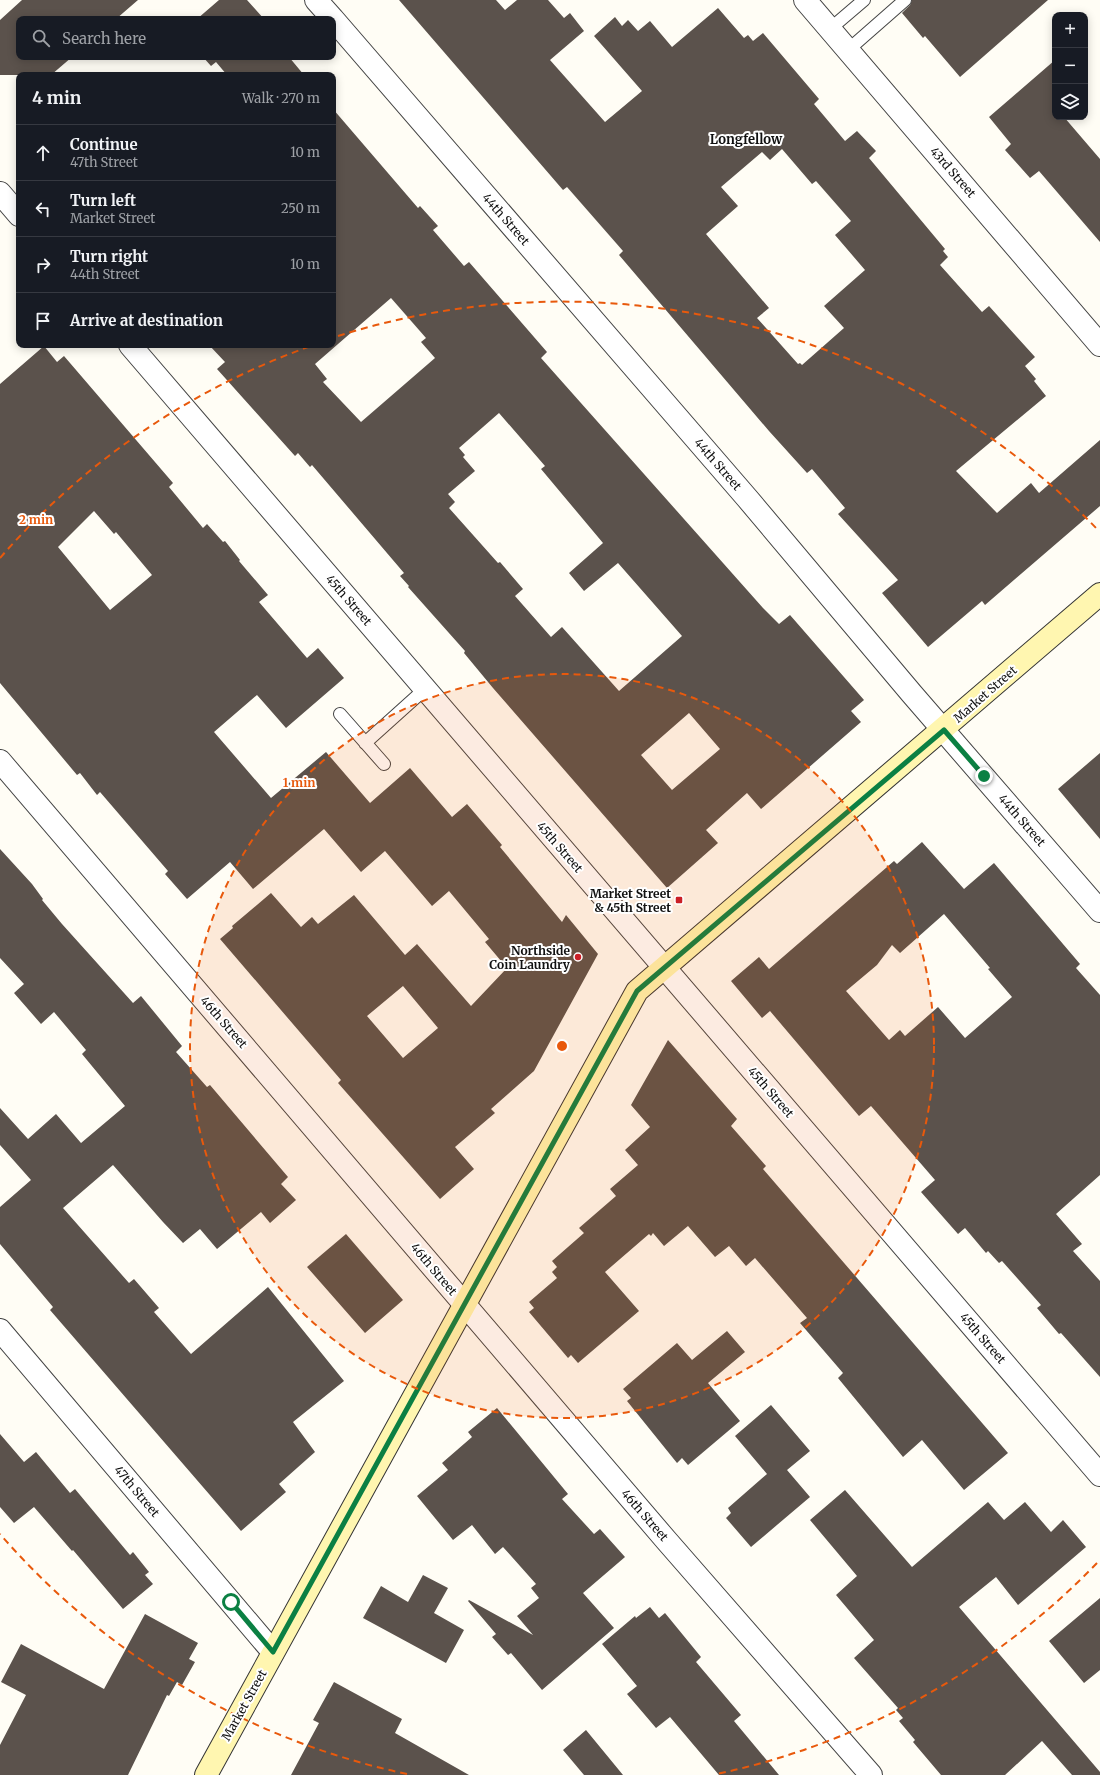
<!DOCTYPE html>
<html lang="en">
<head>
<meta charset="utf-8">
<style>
  body { margin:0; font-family:Merriweather,serif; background:#20242c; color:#f1f3f6 }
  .controls { position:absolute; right:12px; top:12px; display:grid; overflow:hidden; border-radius:8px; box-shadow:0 2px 10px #0003 }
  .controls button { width:36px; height:36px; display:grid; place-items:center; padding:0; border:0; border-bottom:1px solid #363941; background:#171b24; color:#f1f3f6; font:20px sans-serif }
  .stop { position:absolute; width:12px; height:12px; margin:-9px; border:3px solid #0b8043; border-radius:50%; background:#fff }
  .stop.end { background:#0b8043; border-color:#fff; box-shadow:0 1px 4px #0008 }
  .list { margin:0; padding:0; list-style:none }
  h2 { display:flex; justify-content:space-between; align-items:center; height:52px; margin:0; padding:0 16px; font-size:17px }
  h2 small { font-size:13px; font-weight:400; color:#9ea1a6 }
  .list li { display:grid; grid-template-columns:26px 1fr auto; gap:12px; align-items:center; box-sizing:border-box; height:56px; padding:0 16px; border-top:1px solid #363941 }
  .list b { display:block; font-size:15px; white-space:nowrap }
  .list p { margin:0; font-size:13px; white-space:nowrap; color:#9ea1a6 }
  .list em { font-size:13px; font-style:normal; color:#9ea1a6 }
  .icon { flex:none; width:22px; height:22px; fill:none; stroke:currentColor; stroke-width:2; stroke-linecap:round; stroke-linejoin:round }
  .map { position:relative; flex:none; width:1100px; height:1775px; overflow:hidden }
  .search { position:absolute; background:#171b24; box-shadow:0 2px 10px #0003; left:16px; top:16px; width:320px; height:44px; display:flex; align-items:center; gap:10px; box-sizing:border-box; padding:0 14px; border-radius:8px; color:#9ea1a6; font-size:15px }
  .panel { position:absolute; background:#171b24; box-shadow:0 2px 10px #0003; left:16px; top:72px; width:320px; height:276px; border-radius:8px }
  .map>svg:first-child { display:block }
  .building { fill:#5b524c; fill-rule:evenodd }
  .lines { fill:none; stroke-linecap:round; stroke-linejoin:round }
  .lane-casing { stroke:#444; stroke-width:14 }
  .street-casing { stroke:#444; stroke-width:24 }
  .secondary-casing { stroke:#333; stroke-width:24 }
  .lane { stroke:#fff; stroke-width:12 }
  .street { stroke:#fff; stroke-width:22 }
  .secondary { stroke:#fff6b0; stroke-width:22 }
  .route { stroke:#0b8043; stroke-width:5 }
  .ring { fill:none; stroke:#e8590c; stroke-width:2; stroke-dasharray:7 5 }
  .poi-dot { fill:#cb1f26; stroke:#fff; stroke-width:1.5 }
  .labels { text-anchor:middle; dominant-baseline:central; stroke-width:4; stroke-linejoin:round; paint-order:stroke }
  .street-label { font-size:12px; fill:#111; stroke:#fff }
  .poi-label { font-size:12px; font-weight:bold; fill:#111; stroke:#fff; text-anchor:end }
  .neighbourhood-label { font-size:13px; font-weight:bold; fill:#111; stroke:#fff }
  .centre { fill:#e8590c; stroke:#fff; stroke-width:2 }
  .ring-label { font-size:12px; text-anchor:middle; font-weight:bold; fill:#e8590c; stroke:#fff; stroke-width:4; stroke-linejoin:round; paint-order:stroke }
</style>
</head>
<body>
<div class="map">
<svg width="1100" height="1775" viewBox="0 0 1100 1775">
  <rect width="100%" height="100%" fill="#fffdf5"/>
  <path class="building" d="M22 0H138L116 19H19V57H72L51 75H0V20Z
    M219 0H247L264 19H197Z
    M399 0H496L505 10 517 0H548L564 18 570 13 584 31 550 60 605 122 642 91 594 36 615 17 622 26 628 20 638 31 650 21 672 47 718 8 744 38 748 35 753 41 763 33 819 99 814 104 845 141 857 131 876 151 869 158 945 249 943 251 948 257 940 265 982 312 989 306 1035 357 1025 366 1036 379 1034 381 1046 396 956 471 997 513 1031 483 1039 493 1100 440V506L985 605 982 601 928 647 882 593 898 580 838 514 845 508 812 469 807 473 769 431 619 255 623 251 567 187 563 190ZM782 149 812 184 816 181 851 221 835 235 865 270 824 306 844 328 802 365 800 363 798 364 757 318 769 308 706 234 738 206 721 187 762 152 770 160Z
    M912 0H1048L960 77 925 36 923 38 902 13 910 5Z
    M203 57H289L304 75H227L216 62 211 66Z
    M1055 60V117H1064L1100 159V242L1039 171 1030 178 1005 150 1011 144 989 117Z
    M333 109 418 208 420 206 438 226 433 230 464 266 469 262 547 352 541 358 763 608 779 624 790 615 864 700 851 711 861 722 761 809 747 793 706 830 718 843 667 888 493 688 464 653 465 651 408 587 409 586 400 576 404 573 312 465 310 467 298 453 295 456 217 369 225 362 209 345H333ZM391 298 426 338 421 342 435 358 361 422 323 382 327 379 315 364ZM499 413 545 466 541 469 603 543 569 573 584 591 618 563 682 636 619 691 562 627 551 637 515 596 523 589 500 562 498 563 449 508 455 502 448 494 475 471 463 457 465 455 459 448ZM689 713 720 749 672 790 641 755Z
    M44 346 57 362 64 356 173 483 169 487 203 528 207 524 223 542 225 541 240 560 239 561 268 595 259 602 307 658 318 648 344 678 286 728 257 695 214 732 271 798 326 752 370 803 410 768 452 817 467 804 502 845 500 847 562 922 566 915 598 954 534 1071 491 1109 495 1113 455 1147 474 1169 440 1199 338 1083 341 1080 220 939 233 928 232 926 271 893 301 927 312 917 318 924 354 895 405 955 417 944 471 1006 507 968 485 942 489 939 449 891 432 906 385 851 361 872 324 829 253 889 230 862 187 899 165 874 168 871 100 792 97 795 80 773 77 775 0 683V384ZM94 511 114 534 116 532 152 575 110 610 58 547ZM403 986 438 1028 403 1058 367 1016Z
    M1100 753V839L1058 789Z
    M922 842 964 889 994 863 1080 964 1076 968 1100 995V1175L1056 1214 1082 1244 1073 1251 1100 1281V1377L1061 1333 1059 1334 1037 1308 1041 1305 1002 1261 999 1263 988 1251 986 1253 965 1228 958 1234 921 1192 935 1180 871 1106 859 1116 770 1011 762 1018 731 981 759 957 769 969 894 861 897 864ZM944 914 990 968 988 969 1012 997 965 1038 938 1007 905 1036 900 1030 889 1040 846 991 877 965 892 945 900 953Z
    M0 849 32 884 43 899 42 900 62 924 133 1003 141 996 182 1046 176 1052 207 1087 210 1085 288 1177 281 1184 296 1200 270 1223 261 1212 217 1249 200 1229 183 1243 163 1222 113 1165 63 1208 129 1283 134 1279 159 1308 154 1312 191 1354 268 1287 344 1381 293 1422 315 1452 279 1484 286 1492 241 1531 50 1310 53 1307 0 1244V1207L31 1180 0 1145V1108L28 1139 56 1114 81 1143 125 1106 82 1054 86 1050 54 1012 41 1024 14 993 24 984 0 958Z
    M668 1040 737 1119 731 1126 766 1166 763 1169 1008 1453 964 1490 922 1440 903 1457 838 1378 843 1373 800 1323 807 1318 755 1258 746 1266 729 1246 715 1257 688 1226 664 1246 653 1233 651 1236 649 1234 605 1272 639 1311 578 1363 571 1355 568 1358 529 1312 534 1308 529 1302 557 1278 552 1272 557 1267 552 1261 584 1233 579 1228 616 1196 610 1189 638 1165 625 1150 650 1127 631 1105Z
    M346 1234 403 1300 365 1333 307 1267Z
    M727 1331 745 1352 708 1383 740 1421 688 1465 682 1458 677 1463 627 1401 631 1398 623 1389 677 1343 692 1360Z
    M771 1405 810 1451 787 1470 810 1497 751 1547 726 1518 731 1513 728 1508 767 1474 735 1436Z
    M497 1408 568 1494 562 1499 594 1534 600 1529 625 1557 583 1593 614 1628 542 1690 511 1653 508 1655 492 1637 496 1634 468 1601 469 1600 533 1635 517 1616 539 1598 531 1588 536 1584 503 1547 495 1554 472 1525 453 1540 417 1496 448 1470 442 1463 472 1437 468 1432Z
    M0 1434 24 1462 36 1452 70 1493 75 1489 130 1555 133 1552 149 1572 145 1575 153 1584 123 1609 73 1550 72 1551 34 1507 14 1523 0 1507Z
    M845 1490 912 1567 988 1502 1004 1520 1025 1502 1051 1532 1063 1520 1086 1547 1018 1605 996 1577 959 1607 1100 1772V1775H1072L1042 1741 1005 1775H941L913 1742 915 1740 899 1721 903 1718 896 1710 898 1708 854 1658 874 1640 836 1595 857 1576 810 1520Z
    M423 1575 448 1588 434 1613 464 1630 446 1663 363 1618 381 1586 408 1602Z
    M1100 1598V1670L1084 1683 1049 1641Z
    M650 1607 659 1618 665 1613 701 1657 696 1662 741 1715 734 1721 779 1775H719L670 1717 656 1728 627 1694 637 1686 602 1644 635 1616 636 1618Z
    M145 1614 198 1643 189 1659 195 1662 182 1685 177 1682 169 1696 167 1695 128 1775H0V1745L26 1695 1 1682 21 1644 104 1689Z
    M334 1682 402 1719 395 1733 469 1775H291L319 1723 313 1720Z
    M586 1730 623 1775H584L563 1750Z"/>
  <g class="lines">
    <defs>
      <path id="lane" d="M830 29 864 0
        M848 50 905 0
        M340 714 384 764
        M365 743 425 689"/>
      <path id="street" d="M316 0 333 19
        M805 0 1100 345
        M333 19 747 498 912 694 1100 911
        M0 193 19 215
        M130 345 1100 1475
        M0 761 666 1540 871 1775
        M0 1330 273 1652"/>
      <path id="secondary" d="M206 1775 637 991 1100 594"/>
    </defs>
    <use href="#lane" class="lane-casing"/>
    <use href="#street" class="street-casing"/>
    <use href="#secondary" class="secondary-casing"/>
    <use href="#lane" class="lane"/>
    <use href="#street" class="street"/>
    <use href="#secondary" class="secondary"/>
  </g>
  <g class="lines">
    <path class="route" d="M231 1602 273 1652 637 991 944 730 984 776"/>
  </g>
  <circle cx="562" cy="1046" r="372" fill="#e8590c" fill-opacity=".12"/>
  <g class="ring">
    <circle cx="562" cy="1046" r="372"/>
    <path d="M1097 1563A744 744 0 0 1 717 1774M407 1774A744 744 0 0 1 0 1534M0 558A744 744 0 0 1 308 347M338 336A744 744 0 0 1 1097 529"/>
  </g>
  <g class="poi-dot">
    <rect x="675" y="896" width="8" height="8" rx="2"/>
    <circle cx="578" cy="957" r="4"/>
  </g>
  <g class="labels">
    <g class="street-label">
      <text transform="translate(953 172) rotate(49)">43rd Street</text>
      <text transform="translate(506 219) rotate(49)">44th Street</text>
      <text transform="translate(718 464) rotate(49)">44th Street</text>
      <text transform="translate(349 600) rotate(49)">45th Street</text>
      <text transform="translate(985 694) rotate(-41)">Market Street</text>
      <text transform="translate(1022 820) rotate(49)">44th Street</text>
      <text transform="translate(560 847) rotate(49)">45th Street</text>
      <text transform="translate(224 1022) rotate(49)">46th Street</text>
      <text transform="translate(771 1092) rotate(49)">45th Street</text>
      <text transform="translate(434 1269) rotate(50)">46th Street</text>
      <text transform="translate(983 1338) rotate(49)">45th Street</text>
      <text transform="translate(137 1491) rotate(50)">47th Street</text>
      <text transform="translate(645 1515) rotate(49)">46th Street</text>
      <text transform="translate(244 1705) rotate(-61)">Market Street</text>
    </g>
    <g class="poi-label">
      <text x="671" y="893">Market Street<tspan x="671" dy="14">&amp; 45th Street</tspan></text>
      <text x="570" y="950">Northside<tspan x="570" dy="14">Coin Laundry</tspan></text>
    </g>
    <g class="neighbourhood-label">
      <text x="746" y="139">Longfellow</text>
    </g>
  </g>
  <circle cx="562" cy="1046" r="6" class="centre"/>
  <g class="ring-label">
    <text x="36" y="524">2 min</text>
    <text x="299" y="787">1 min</text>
  </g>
</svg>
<div class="controls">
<button>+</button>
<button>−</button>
<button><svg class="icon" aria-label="layers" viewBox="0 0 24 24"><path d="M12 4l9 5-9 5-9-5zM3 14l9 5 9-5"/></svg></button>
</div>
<div class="stop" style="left:231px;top:1602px"></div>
<div class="stop end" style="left:984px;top:776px"></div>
<div class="search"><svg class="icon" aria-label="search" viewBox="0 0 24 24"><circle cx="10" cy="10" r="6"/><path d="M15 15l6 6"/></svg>Search here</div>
<section class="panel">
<h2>4 min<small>Walk · 270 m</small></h2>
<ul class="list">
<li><svg class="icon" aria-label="ahead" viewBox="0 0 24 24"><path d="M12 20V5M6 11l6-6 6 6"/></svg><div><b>Continue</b><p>47th Street</p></div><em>10 m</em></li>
<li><svg class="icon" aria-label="left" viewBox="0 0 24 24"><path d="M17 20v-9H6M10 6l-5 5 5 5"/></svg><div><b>Turn left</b><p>Market Street</p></div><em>250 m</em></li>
<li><svg class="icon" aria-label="right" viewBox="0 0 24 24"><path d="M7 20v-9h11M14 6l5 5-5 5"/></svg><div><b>Turn right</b><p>44th Street</p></div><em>10 m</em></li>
<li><svg class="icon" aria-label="arrive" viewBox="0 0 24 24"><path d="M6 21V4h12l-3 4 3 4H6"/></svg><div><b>Arrive at destination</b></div></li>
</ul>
</section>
</div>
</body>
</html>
